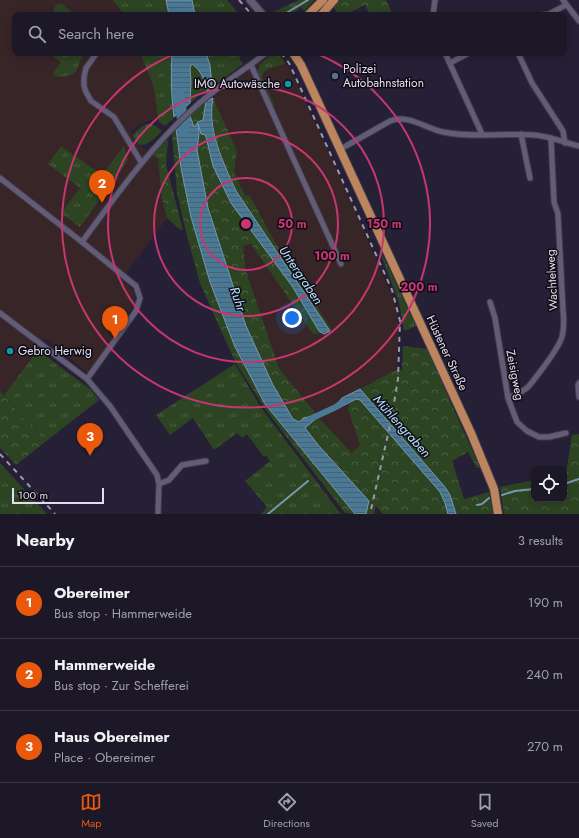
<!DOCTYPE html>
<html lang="en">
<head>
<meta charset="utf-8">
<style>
  body { margin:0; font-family:Jost,sans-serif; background:#292534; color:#f1f3f6 }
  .controls { position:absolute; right:12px; bottom:12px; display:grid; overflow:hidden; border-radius:8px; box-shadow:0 2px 10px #0003 }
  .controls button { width:36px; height:36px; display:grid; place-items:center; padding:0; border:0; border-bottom:1px solid #3a3745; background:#1c1828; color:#f1f3f6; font:20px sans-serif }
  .scale { position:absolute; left:12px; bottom:10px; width:92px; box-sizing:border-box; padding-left:4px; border:2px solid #e2deee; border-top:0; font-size:11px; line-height:14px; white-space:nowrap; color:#e2deee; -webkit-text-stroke:3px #0e0b15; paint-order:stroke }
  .you { position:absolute; left:292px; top:318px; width:14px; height:14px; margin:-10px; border:3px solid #fff; border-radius:50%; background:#1a73e8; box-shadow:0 0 0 6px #1a73e833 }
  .badge { display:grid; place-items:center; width:26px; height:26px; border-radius:50%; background:#ea580c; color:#fff; font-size:13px; font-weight:700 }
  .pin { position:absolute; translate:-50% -33px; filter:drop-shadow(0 1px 2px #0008) }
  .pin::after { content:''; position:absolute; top:21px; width:14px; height:12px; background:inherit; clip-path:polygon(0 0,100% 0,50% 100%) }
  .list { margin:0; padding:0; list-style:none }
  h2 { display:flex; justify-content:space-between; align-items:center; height:52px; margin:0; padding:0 16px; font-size:17px }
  h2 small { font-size:13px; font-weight:400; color:#a0a0a8 }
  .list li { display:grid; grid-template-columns:26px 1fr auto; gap:12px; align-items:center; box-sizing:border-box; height:72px; padding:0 16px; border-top:1px solid #3a3745 }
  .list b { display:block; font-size:15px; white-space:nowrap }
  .list p { margin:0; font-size:13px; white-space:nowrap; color:#a0a0a8 }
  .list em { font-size:13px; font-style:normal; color:#a0a0a8 }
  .icon { flex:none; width:22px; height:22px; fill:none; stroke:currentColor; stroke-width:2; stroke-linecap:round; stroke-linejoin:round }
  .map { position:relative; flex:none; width:579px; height:514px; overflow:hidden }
  .search { position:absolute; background:#1c1828; box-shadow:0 2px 10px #0003; left:12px; right:12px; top:12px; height:44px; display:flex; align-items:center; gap:10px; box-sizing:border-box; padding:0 14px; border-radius:8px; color:#a0a0a8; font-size:15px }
  .sheet { height:268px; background:#1c1828 }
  nav { display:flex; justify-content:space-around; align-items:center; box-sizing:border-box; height:56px; border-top:1px solid #3a3745; background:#1c1828; font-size:11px; color:#a0a0a8 }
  nav a { display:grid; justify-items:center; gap:2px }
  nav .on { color:#ea580c }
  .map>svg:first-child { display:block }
  .industrial { fill:#382528 }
  .grass { fill:url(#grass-tufts) }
  .forest { fill:url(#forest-crowns); fill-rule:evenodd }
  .water { fill:url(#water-rules); stroke:#7797b0 }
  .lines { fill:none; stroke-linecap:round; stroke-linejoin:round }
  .stream { stroke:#7797b0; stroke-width:2 }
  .canal { stroke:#497995; stroke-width:6 }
  .river { stroke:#497995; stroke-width:11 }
  .street-casing { stroke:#423c4f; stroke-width:7 }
  .secondary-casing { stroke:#423c4f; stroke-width:9 }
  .primary-casing { stroke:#423c4f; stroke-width:10 }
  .street { stroke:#635c76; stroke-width:5 }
  .secondary { stroke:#635c76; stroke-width:7 }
  .primary { stroke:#bc855d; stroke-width:8 }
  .rail { stroke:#9d98aa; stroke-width:2; stroke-dasharray:5 5; stroke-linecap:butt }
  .ring { fill:none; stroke:#c73671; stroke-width:2 }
  .service-dot { fill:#5c6f8a; stroke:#0e0b15; stroke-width:1.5 }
  .culture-dot { fill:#0f9aa8; stroke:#0e0b15; stroke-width:1.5 }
  .labels { text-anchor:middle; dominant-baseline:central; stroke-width:3; stroke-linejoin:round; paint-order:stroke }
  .poi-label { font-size:12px; fill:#e2deee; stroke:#0e0b15; text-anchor:start }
  .street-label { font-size:12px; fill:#e2deee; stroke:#0e0b15 }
  .water-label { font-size:13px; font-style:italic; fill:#b3e0fa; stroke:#0e0b15 }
  .centre { fill:#c73671; stroke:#0e0b15; stroke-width:2 }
  .ring-label { font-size:12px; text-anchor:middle; font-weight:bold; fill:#c73671; stroke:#0e0b15; stroke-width:3; stroke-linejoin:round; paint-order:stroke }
</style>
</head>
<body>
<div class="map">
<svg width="579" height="514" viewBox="0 0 579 514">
  <defs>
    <pattern id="grass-tufts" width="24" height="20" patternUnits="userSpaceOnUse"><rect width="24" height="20" fill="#2d4423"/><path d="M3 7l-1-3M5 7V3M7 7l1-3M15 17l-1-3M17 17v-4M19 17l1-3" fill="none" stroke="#4b5f43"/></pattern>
    <pattern id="forest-crowns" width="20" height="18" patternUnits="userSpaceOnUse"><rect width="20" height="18" fill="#2d4423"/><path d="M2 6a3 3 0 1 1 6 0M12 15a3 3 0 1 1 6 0" fill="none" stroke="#4b5f43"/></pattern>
    <pattern id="water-rules" width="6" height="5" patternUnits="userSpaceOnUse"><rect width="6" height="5" fill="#497995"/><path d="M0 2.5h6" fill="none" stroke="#476172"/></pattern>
  </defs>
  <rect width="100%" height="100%" fill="#262036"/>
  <path class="industrial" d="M0 0H113L124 15H15V53H140L153 85 159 122 150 120 142 123 130 131 137 143 158 160 162 199 167 218 129 269 125 281 134 292 135 304 88 373 46 339 4 395 0 391Z
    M272 53H279L285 61 302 95 349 197 391 294 395 304 398 323V344L396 370 344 397 349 406 348 410 360 446 352 454 320 419 279 368 246 271 243 246 251 244 313 334 275 242 250 196 245 195 234 172 237 151 213 98Z"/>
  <path class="grass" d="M113 0H227L239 14 237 15H124Z
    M299 0H314L304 11 301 7 291 15H273L271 13Z
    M57 4H62L75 15H54V9Z
    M49 53H85C73 72 81 75 57 77L53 74 61 62Z
    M140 53H240V60L243 64 195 99 165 126 159 122 153 85Z
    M274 53H278L285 64 267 69 262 75 263 79 275 106 273 107 258 72 260 64Z
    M147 124 154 125 162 131C154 139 140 155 133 136 136 130 141 127 147 124Z
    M167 140 168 141 166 165 152 155Z
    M61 146 102 175 124 146 128 160 80 227 61 213 80 188 48 164Z
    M382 254 416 326 404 331 399 302 381 255Z
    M38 350 91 390 99 400 45 442 4 395Z
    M235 364 262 409 341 514H261L267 507 245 481 270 461 266 455 264 457 247 434 242 438 237 433 214 450 193 418 170 435 156 415Z
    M0 463 47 514H0Z"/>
  <path class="forest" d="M339 0H386L392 13 388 15H370L365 5 345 15H338L334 7Z
    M213 98 237 151 234 172 245 195 250 196 275 242 332 330 323 334H313L251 244 243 246 246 271 279 368 320 419 352 453 360 445 348 410 349 406 344 397 396 370H402L403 346 427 349 480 468H477L468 452 452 461 464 499 489 492 493 514H456L450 495 445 487 360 389 348 404 356 399 360 400 440 492 445 503 448 514H383L376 506 374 514H366L369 501 319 446 305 428 318 417 316 415 299 423 293 419 273 385 246 326 208 208 197 150 199 134 197 123 194 127 190 116 181 168 191 217 210 282 235 347 265 404 355 514 345 513 265 409 236 363 222 333 200 283 187 236 177 193 172 135C178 122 199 104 213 98ZM213 98C209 131 222 161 236 191L329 331H319L292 286 213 166 206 137 198 122 203 120Z
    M158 160 166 165 183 230 179 229 167 218 162 199Z
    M0 391 45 442 16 465 0 448Z
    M579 434V514H504L500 487 534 480V499H564V474H566L572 435Z"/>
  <path class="water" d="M166 0H192L195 15H169Z
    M172 53H206L210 65 212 87 207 91C204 80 202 71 192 64L190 68 191 82 190 103 174 117C171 96 171 74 172 53Z
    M213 98C207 130 223 162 236 191L330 331 324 334 319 331 292 286 231 203 213 166 206 137 205 135 201 134 198 124 199 134 197 150 208 208 246 326 273 385 293 419 299 422 304 418 316 415 318 417 305 428 319 446 369 501 366 514H355L265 404 235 347 210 282 191 217 181 168 176 128 190 116 194 127 198 122 203 120 206 101Z
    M360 389 445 487 450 495 456 514H448L445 503 440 492 360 400 356 399 339 408 337 404 342 398Z
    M335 405 337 409 322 416 320 413Z"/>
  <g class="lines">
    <path class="stream" d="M283 15 308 0
      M564 484 579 479
      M502 495 515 491 534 489
      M477 505 482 504 489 498
      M268 514 308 481"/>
    <path class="canal" d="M310 419 336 407 344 401"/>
    <path class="river" d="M179 96 184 130"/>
    <defs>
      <path id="street" d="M563 0 579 21
        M433 15 435 0
        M543 15 549 14 566 5
        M445 53 482 134
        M518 53 532 83 563 131 565 143
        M96 54 86 68 84 77V86L86 92 91 101 114 117 141 162
        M450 63 469 53
        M251 65 341 264
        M521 134 530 178
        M339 150 390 121C408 114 425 128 443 132 472 138 504 133 534 135 550 136 564 143 579 146
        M0 178 82 242 136 286 140 298 136 311 87 379
        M82 242C117 194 151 146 195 107 217 87 243 71 266 53
        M490 302 495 318 508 398 517 422 527 431 539 437H549L566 433
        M0 313 87 379 110 406 157 475 159 484 158 514
        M579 383 578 385 579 397
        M508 398C515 395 523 392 529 386 537 376 558 349 562 337 564 329 564 319 563 310L558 214 554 202 551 138
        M159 484 169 480 182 465 206 461"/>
      <path id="secondary" d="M250 0 263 15"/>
      <path id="primary" d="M308 15 323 0
        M321 15 334 0
        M293 53 301 65 471 433 494 489 498 514"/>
    </defs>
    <use href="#street" class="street-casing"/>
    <use href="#secondary" class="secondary-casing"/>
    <use href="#primary" class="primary-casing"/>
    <use href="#street" class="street"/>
    <use href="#secondary" class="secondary"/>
    <use href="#primary" class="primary"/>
    <path class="rail" d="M239 0 252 15
      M281 53 289 63 311 111 392 290 400 321 398 379 391 421 370 514
      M0 454 55 514"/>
  </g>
  <g class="ring">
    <circle cx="246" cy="224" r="46"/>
    <circle cx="246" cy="224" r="92"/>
    <circle cx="246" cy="224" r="138"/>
    <path d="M315 53A184 184 0 1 1 177 53"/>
  </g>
  <circle class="service-dot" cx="335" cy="76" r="4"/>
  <g class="culture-dot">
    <circle cx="288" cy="84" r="4"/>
    <circle cx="10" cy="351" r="4"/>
  </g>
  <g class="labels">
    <g class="poi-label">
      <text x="343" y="69">Polizei<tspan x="343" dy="14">Autobahnstation</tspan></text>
      <text x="280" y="84" text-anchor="end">IMO Autowäsche</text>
      <text x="18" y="351">Gebro Herwig</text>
    </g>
    <g class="street-label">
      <text transform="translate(552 280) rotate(-93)">Wachtelweg</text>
      <text transform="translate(447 353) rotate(65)">Hüstener Straße</text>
      <text transform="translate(515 375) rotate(79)">Zeisigweg</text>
    </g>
    <g class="water-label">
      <text transform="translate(301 275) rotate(56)">Untergraben</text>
      <text transform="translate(238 299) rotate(71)">Ruhr</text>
      <text transform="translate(402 426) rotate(48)">Mühlengraben</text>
    </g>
  </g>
  <circle cx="246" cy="224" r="6" class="centre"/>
  <g class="ring-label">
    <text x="292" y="228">50 m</text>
    <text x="384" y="228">150 m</text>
    <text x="332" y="260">100 m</text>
    <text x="419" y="291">200 m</text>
  </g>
</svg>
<div class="controls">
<button><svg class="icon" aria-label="locate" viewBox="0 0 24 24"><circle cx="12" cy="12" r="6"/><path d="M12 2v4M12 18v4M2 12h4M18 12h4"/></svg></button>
</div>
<div class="scale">100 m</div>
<div class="you"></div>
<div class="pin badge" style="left:115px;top:339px">1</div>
<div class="pin badge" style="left:102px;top:203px">2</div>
<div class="pin badge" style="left:90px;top:456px">3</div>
<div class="search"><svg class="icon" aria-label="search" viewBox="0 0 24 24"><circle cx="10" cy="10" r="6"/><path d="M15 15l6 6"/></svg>Search here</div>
</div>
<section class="sheet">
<h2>Nearby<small>3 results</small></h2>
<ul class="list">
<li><span class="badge">1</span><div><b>Obereimer</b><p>Bus stop · Hammerweide</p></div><em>190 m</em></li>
<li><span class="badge">2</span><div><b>Hammerweide</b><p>Bus stop · Zur Schefferei</p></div><em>240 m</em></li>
<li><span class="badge">3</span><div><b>Haus Obereimer</b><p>Place · Obereimer</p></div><em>270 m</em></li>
</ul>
</section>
<nav>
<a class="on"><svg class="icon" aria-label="map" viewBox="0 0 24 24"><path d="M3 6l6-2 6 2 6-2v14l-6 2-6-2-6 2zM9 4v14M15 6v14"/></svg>Map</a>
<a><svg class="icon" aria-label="directions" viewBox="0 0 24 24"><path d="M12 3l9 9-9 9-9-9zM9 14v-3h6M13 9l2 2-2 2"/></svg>Directions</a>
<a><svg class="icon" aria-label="saved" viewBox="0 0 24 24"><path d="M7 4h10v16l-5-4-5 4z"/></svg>Saved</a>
</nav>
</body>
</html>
